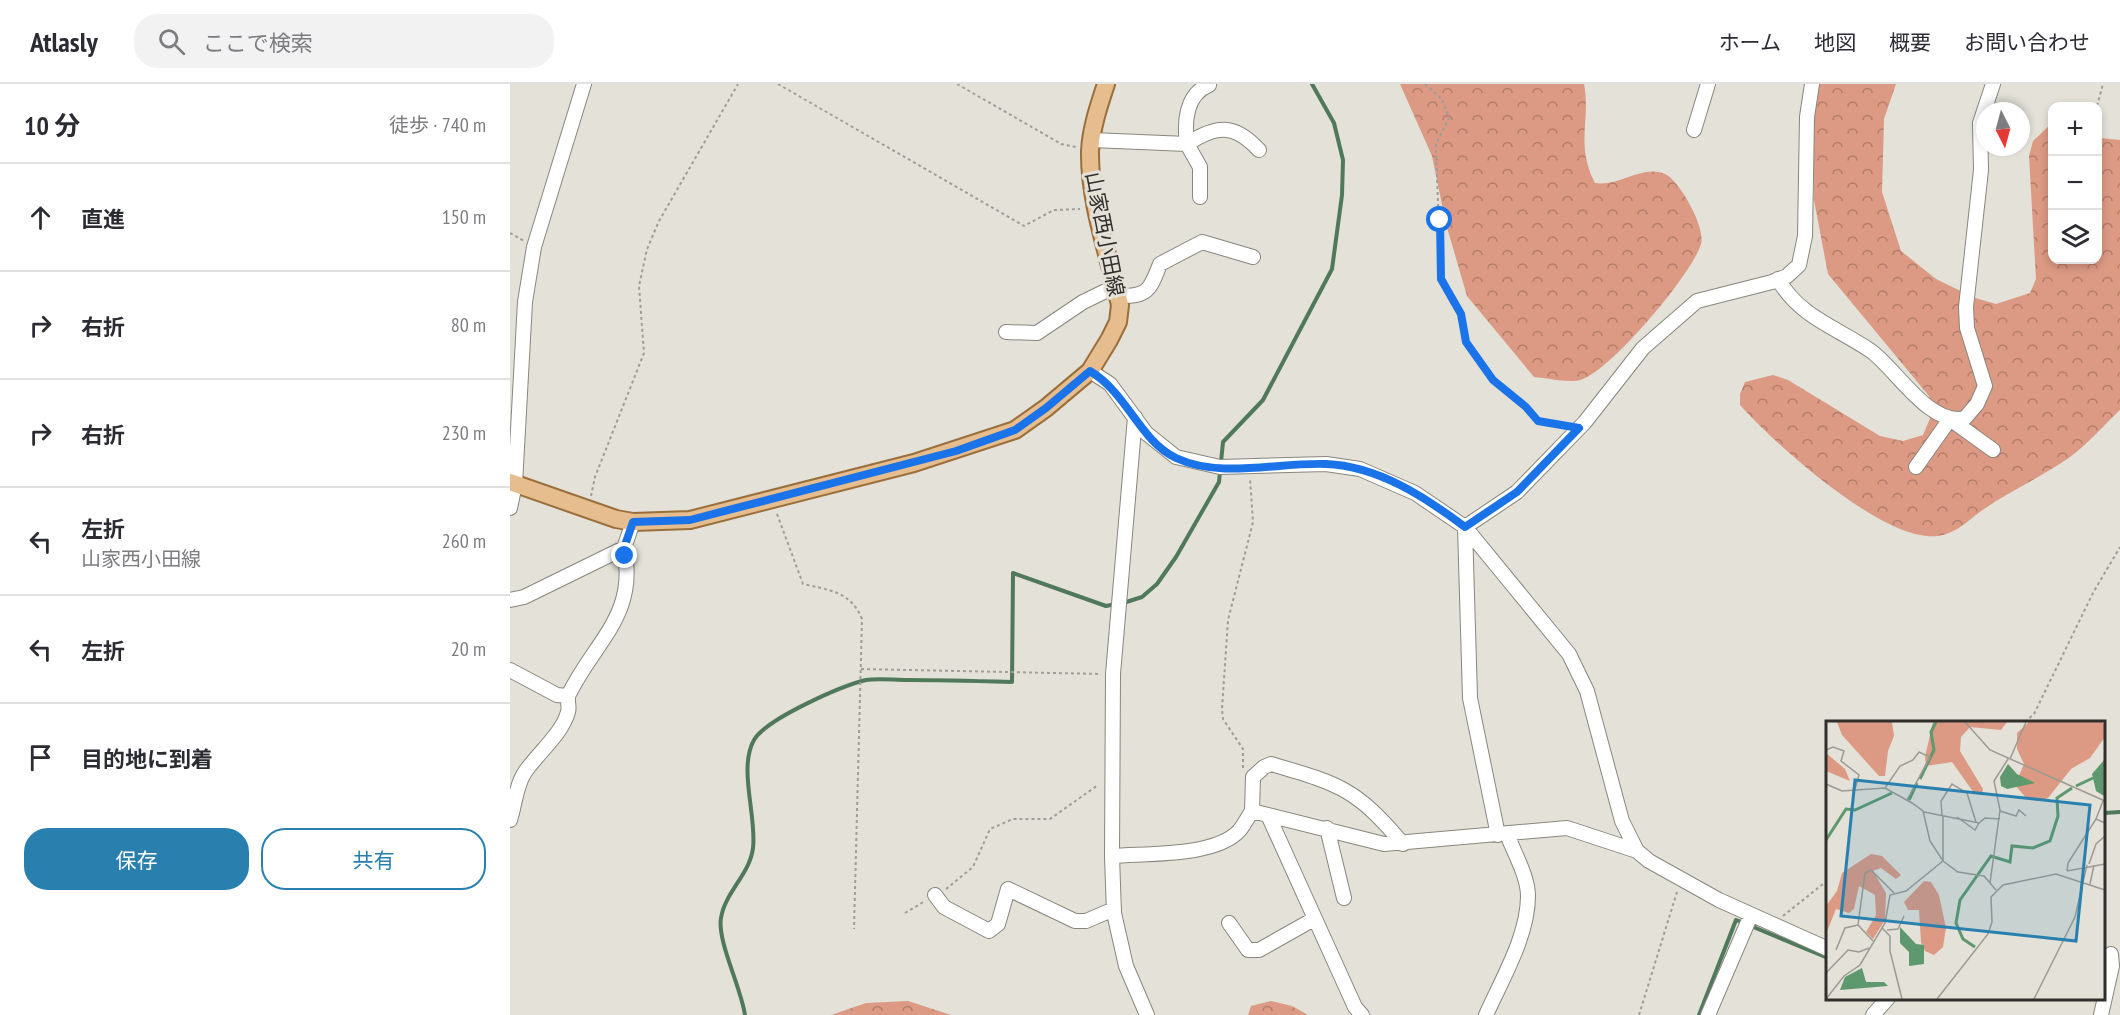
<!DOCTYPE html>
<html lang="ja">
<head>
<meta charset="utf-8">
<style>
  body { margin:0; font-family:"PT Sans Narrow","Noto Sans JP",sans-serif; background:#f2f2f3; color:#2b2b33 }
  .controls { position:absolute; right:18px; top:18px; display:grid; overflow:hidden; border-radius:12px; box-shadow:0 3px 9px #0003 }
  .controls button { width:54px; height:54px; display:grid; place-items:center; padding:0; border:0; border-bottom:2px solid #e1e1e2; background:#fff; color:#2b2b33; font:30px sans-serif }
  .compass { position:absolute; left:1466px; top:18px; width:54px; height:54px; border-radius:50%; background:#fff; box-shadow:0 3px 9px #0003; rotate:174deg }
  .stop { position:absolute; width:18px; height:18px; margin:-14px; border:4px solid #1a73e8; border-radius:50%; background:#fff }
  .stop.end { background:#1a73e8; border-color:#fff; box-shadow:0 2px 6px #0008 }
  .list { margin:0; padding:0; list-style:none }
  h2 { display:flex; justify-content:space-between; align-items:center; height:78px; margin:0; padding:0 24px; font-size:26px }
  h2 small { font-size:20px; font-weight:400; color:#7c7c81 }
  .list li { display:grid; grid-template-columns:39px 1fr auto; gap:18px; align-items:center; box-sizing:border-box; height:108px; padding:0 24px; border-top:2px solid #e1e1e2 }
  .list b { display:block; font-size:22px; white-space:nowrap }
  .list p { margin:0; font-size:20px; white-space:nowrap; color:#7c7c81 }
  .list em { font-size:20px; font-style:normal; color:#7c7c81 }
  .actions { display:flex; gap:12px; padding:18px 24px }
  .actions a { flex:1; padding:14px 0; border:2px solid #2980af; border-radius:24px; text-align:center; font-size:21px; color:#2980af }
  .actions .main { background:#2980af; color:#fff }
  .icon { flex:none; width:33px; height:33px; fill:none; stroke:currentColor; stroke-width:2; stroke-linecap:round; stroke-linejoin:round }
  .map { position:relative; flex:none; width:1610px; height:931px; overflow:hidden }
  header { display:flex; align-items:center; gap:36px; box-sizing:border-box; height:84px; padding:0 30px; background:#fff; border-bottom:2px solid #e1e1e2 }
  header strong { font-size:28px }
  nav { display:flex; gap:33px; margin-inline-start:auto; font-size:21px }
  .search { width:420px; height:54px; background:#f2f2f3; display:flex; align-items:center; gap:15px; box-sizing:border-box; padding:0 21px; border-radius:24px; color:#7c7c81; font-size:22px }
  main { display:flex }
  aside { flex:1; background:#fff }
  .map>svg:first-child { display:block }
  .forest { fill:url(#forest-crowns) }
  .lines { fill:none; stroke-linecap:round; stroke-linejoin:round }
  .stream { stroke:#50785a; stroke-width:4 }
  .minor-casing { stroke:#88867d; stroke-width:16 }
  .major-casing { stroke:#9a6f3b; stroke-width:20 }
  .path { stroke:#9f9d97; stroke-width:2; stroke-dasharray:3 3; stroke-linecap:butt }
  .minor { stroke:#fff; stroke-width:14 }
  .major { stroke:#e5bd8e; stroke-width:16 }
  .route { stroke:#1a73e8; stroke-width:8 }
  .labels { text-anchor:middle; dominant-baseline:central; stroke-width:6; stroke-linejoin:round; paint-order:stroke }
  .street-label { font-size:21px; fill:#302f2c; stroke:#e3e1d8 }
  .inset-river { fill:none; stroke:#5e986e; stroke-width:3 }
  .inset-road { fill:none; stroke:#9b9a93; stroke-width:1.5 }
  .view { fill:#2980af; fill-opacity:0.15; stroke:#2980af; stroke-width:3 }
  .inset-edge { fill:none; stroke:#302f2c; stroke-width:3 }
</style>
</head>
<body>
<header>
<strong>Atlasly</strong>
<div class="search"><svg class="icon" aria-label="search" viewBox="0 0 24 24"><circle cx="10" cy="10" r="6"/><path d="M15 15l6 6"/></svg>ここで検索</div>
<nav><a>ホーム</a><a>地図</a><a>概要</a><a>お問い合わせ</a></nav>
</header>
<main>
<aside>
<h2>10 分<small>徒歩 · 740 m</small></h2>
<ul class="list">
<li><svg class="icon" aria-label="ahead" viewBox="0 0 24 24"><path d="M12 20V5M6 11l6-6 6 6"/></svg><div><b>直進</b></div><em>150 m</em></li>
<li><svg class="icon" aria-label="right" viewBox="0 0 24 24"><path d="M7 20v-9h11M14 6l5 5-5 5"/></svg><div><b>右折</b></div><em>80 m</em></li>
<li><svg class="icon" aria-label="right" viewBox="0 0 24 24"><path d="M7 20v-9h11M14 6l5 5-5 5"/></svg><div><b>右折</b></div><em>230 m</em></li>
<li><svg class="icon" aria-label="left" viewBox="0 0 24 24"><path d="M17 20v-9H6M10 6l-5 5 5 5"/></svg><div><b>左折</b><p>山家西小田線</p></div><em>260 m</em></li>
<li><svg class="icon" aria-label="left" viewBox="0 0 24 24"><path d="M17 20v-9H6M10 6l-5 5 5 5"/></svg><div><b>左折</b></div><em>20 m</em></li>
<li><svg class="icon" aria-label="arrive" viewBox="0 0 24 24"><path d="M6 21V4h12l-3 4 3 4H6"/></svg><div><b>目的地に到着</b></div></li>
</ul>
<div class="actions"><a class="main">保存</a><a>共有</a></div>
</aside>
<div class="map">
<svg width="1610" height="931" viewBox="0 0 1610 931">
  <defs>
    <pattern id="forest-crowns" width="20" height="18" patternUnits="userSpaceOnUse" patternTransform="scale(1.5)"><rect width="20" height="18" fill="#dc9983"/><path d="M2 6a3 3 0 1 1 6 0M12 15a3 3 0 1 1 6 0" fill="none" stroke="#b37d6b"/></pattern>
  </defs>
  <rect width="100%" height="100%" fill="#e3e1d8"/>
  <path class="forest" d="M890 0H1074C1081 36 1065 61 1085 99 1109 103 1132 80 1155 90 1170 97 1196 144 1191 160 1183 189 1099 289 1070 296 1058 299 1037 294 1024 293L957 212 936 140 922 72Z
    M1309 0H1386L1374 35 1372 108 1391 167 1426 195 1465 214 1486 220 1520 209 1526 195 1519 72 1523 57 1542 39V176H1588V50L1591 54 1610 56V326C1594 341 1578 360 1560 373 1533 392 1502 406 1474 425 1459 435 1447 450 1427 452 1373 458 1265 360 1230 321V310L1235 298 1263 291 1278 296 1370 352 1393 357 1413 351 1421 332 1419 312 1318 190 1304 116 1303 37Z
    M398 917 441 931H321L356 919Z
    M761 917 782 922 798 931H738L741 922Z"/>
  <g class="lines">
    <path class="stream" d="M613 519 632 513 647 500 666 473 709 398 713 358 753 316 822 185 832 111 833 76 824 39 802 0
      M1594 729 1610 728
      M1241 842 1318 874
      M235 931C231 903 207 857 211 834 215 808 240 790 243 764 247 733 228 684 244 656 256 635 331 602 356 596 368 594 384 596 397 596 432 596 467 597 502 598L503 489 596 522 606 520
      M1189 931 1226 836 1234 839"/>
    <defs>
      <path id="minor" d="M699 1C676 10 674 38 677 60 706 41 724 39 749 66
        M1184 46 1198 0
        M582 56 677 60 690 83V113
        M1268 195C1289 233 1328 244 1361 267 1386 285 1420 343 1455 334L1467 320 1475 302 1457 244 1456 223 1471 86 1470 39 1483 0
        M608 212C638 213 640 206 650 180L692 158 743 173
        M496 248 527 249 573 218 606 202
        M580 287 600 300 636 349 666 373 710 383 816 380 850 385 905 409 955 443 1059 570 1077 607 1112 737 1127 767 1139 777 1209 816 1318 865
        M625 333 603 590 602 772 604 829 616 882 637 931
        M1406 383 1440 335 1483 366
        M0 424 5 400 15 218 24 163 74 0
        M0 516 14 513 114 464 123 438
        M0 586 47 611 57 612
        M742 727 743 693 754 683 761 680C829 700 846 704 893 760
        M758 731 845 923 852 931
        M0 736C5 721 6 701 15 688 28 669 52 650 58 628 60 622 56 616 59 610 85 557 128 531 114 464
        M817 744 834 814
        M988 751 960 614 955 443 1007 408 1075 338 1133 264 1187 217 1262 198 1277 192 1289 181 1295 152 1297 33 1302 0
        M602 772C637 769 704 773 729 747 734 741 738 733 742 727L874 760 1057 744 1127 767
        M425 811 434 823 479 847 488 840 498 805 565 837H576L604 825
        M719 839 738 866H749L804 835
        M976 931C992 895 1018 852 1018 812 1018 792 1004 769 997 750
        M1198 931 1241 831
        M1363 931 1378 914
        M1591 931 1602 882 1601 870"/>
      <path id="major" d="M0 398 106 435 123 438 180 436 404 379 505 346 536 324 580 287 599 256 608 238 610 221C599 172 579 118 580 67 581 45 589 21 596 0"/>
    </defs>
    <use href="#minor" class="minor-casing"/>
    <use href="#major" class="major-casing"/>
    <path class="path" d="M268 0 514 142 544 126 570 125
      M447 0 551 60 566 63
      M915 0 932 15 939 34 926 60V67L931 195 948 222 956 258 971 282 1028 337 1054 342
      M1587 22 1593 0
      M0 149 14 157
      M81 412 85 393 134 269 129 202 137 165 149 137 228 0
      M267 430 293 500C320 506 341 508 352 535L344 845
      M351 585 591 590
      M1515 638 1524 630 1583 509 1610 463
      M733 684V665L713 635 712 625 718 536 743 438 740 394
      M436 805 463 783 480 745 503 735H540L588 701
      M395 829 415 817
      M1273 832 1318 796
      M1129 931 1167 808"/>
    <use href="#minor" class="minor"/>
    <use href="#major" class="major"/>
  </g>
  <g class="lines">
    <path class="route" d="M115 472 114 464 123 438 180 436 446 367 505 346 536 324 580 287C618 310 629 356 666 374 711 395 768 378 816 380 868 382 915 413 955 443L1007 408 1069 344 1028 337 1016 323 983 296 956 258 951 230 931 195 930 136"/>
  </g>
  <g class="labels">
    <g class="street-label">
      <text transform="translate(595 150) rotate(79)">山家西小田線</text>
    </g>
  </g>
  <g transform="translate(1316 637)">
    <rect width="279" height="279" fill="#e3e1d8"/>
    <path d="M11 1H66L68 15 62 30 59 55H53L16 14ZM107 1H181L175 9 144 6 135 16 134 30 157 68 156 74 148 72 126 41 100 45 99 36ZM203 1H276L279 5V16L264 37 245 48 222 77 212 80 201 78 189 64 198 43 191 28V12ZM0 32 19 48 24 60 0 50ZM45 133 56 135 75 154 70 158 55 147 47 150 60 172 59 199 47 218 40 211 50 194 49 174 33 165 28 188 23 192 10 188 0 213V185L11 170 16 152ZM98 160 105 161 113 174 120 207 117 226 108 234 99 230 95 221 93 189H82L78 181Z" fill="#dc9983"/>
    <path d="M279 38V74L278 75 270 70 266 53ZM182 43 191 53 209 62 181 68 175 65 174 56ZM74 206 90 223 98 224V243L83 245V231L74 222ZM36 247 40 261H58L62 265 14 269 19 256Z" fill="#5e986e"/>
    <path class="inset-river" d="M94 58 108 29 105 11 110 1M250 65 267 57M83 79 91 62M0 119 20 88 29 89 66 72M149 226 137 218 130 202 134 179 165 135 184 141 186 125 207 127 224 120 232 95 231 77 246 67"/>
    <path class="inset-road" d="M139 1 164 29 279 80M0 29 7 26 18 30 15 40 33 54 29 68M184 38 200 1M0 63 16 70 59 67 86 82 97 90 104 120 117 140 132 151 158 155 170 169M59 67 74 45 87 39 93 31 104 36 81 79M174 90 190 95 193 89 200 95M98 91 153 102 159 97 174 98M116 95 115 80 126 63 141 72 150 101M131 96 149 109 153 102M270 98 277 80M263 143 270 123 279 115M241 150 242 142 270 98 279 102M241 150 279 143M164 162 174 89 168 60 182 38M264 163 268 144M56 207 64 215V230L76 278M61 209 72 208 78 195M47 220 32 204 39 152 45 149 68 172M10 229 19 207 32 204M0 252 22 229 33 231 43 227M0 278 18 255 34 244 59 202 64 174 80 170 117 140V95M111 278 162 213 166 201 165 176 177 164 230 153 279 169M208 278 249 196 261 144"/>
    <path class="view" d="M29 59 264 84 250 220 15 195Z"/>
    <rect width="279" height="279" class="inset-edge"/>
  </g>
</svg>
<div class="controls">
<button>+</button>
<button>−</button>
<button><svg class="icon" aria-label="layers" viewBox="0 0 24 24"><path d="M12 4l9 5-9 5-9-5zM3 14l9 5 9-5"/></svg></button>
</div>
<svg class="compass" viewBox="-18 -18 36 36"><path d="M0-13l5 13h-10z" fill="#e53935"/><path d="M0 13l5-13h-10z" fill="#7c7c81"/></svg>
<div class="stop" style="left:930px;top:136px"></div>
<div class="stop end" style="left:115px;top:472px"></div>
</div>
</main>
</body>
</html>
